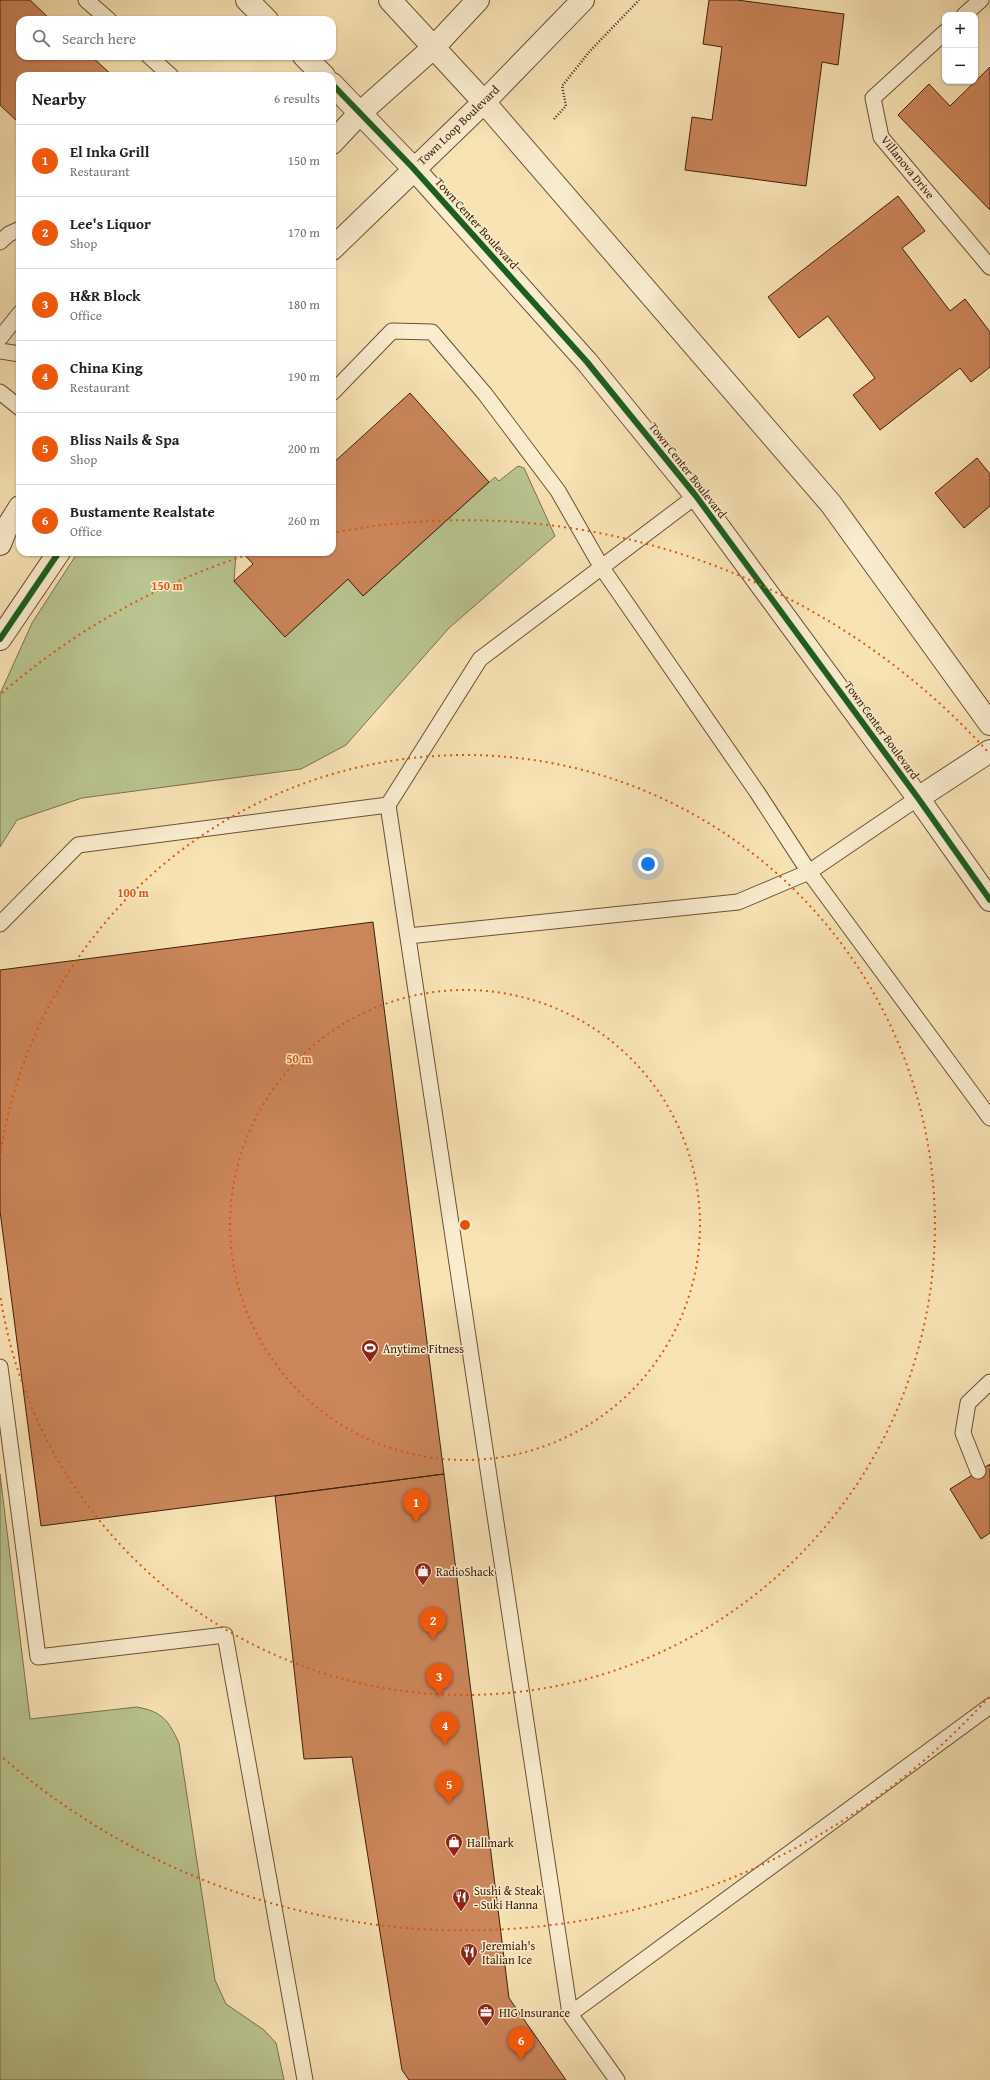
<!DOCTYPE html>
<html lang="en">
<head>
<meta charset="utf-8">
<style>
  body { margin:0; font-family:"Gentium Book Plus",serif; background:#f2f2f2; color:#202124 }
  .controls { position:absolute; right:12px; top:12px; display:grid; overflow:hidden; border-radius:8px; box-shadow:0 1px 3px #0004 }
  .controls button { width:36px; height:36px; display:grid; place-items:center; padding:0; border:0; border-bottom:1px solid #e0e0e0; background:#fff; color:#202124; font:20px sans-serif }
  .you { position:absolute; left:648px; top:864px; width:14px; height:14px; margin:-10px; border:3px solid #fff; border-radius:50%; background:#1a73e8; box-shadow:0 0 0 6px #1a73e833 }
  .badge { display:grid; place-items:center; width:26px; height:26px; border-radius:50%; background:#ea580c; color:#fff; font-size:13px; font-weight:700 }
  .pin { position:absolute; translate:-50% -33px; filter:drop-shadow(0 1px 2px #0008) }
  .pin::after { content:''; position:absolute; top:21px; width:14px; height:12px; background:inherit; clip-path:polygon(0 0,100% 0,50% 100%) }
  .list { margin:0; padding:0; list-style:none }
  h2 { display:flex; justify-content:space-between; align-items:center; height:52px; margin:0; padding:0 16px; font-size:17px }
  h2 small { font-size:13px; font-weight:400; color:#757577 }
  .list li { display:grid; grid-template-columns:26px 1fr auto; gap:12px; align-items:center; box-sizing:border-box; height:72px; padding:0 16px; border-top:1px solid #e0e0e0 }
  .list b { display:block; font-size:15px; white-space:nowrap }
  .list p { margin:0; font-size:13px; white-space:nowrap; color:#757577 }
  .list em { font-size:13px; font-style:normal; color:#757577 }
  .icon { flex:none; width:22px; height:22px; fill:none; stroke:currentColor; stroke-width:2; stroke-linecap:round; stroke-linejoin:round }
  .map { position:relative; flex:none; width:990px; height:2080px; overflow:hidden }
  .search { position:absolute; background:#fff; box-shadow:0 1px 3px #0004; left:16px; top:16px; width:320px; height:44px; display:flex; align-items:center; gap:10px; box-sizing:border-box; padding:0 14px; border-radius:12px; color:#757577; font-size:15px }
  .panel { position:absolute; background:#fff; box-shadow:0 1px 3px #0004; left:16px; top:72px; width:320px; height:484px; border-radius:12px }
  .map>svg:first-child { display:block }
  .green { fill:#b9c490; stroke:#7c724d }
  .building { fill:#cb855a; stroke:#3e200a }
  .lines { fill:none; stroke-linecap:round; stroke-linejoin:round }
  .service-casing { stroke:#6c5135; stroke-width:17 }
  .minor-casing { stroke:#6c5135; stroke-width:24 }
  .tertiary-casing { stroke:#6c5135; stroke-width:24 }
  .path { stroke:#3e200a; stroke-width:2.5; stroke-dasharray:1 2; stroke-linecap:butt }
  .service { stroke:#faedcf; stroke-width:15 }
  .minor { stroke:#faedcf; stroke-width:22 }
  .tertiary { stroke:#faedcf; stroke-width:22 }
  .cycleway-casing { stroke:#faedcf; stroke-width:8 }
  .cycleway { stroke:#1b5e20; stroke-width:6 }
  .ring { fill:none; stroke:#e0560c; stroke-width:2; stroke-dasharray:2 4 }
  .labels { text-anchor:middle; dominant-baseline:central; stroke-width:3; stroke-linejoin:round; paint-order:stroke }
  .street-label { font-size:12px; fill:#3e200a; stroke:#faedcf }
  .poi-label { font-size:12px; fill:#3e200a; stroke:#faedcf; text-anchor:start }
  .centre { fill:#e0560c; stroke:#faedcf; stroke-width:2 }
  .ring-label { font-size:12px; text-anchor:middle; font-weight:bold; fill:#e0560c; stroke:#faedcf; stroke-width:3; stroke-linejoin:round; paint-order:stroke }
</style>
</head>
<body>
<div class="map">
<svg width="990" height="2080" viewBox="0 0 990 2080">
  <rect width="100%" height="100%" fill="#f8e3b5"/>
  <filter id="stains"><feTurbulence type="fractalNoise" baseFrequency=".005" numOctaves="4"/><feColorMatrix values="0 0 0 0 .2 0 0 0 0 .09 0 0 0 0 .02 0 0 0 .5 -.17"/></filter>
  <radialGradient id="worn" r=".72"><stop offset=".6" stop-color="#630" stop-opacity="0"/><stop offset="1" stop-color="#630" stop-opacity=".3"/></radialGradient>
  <path class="green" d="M518 466 524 468 555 536 449 628 346 745 301 769 82 798 17 820 0 847V694L32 623 78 552H213L219 555 236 554 234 581 285 637 348 579 363 596 495 477 499 481Z
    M0 1474 30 1719 137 1707C163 1712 168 1720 179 1743L215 1980 226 2004 264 2030 276 2043 284 2080H0Z"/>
  <path class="building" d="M0 0H30L51 20H20V56H91L113 76H20V124L0 105Z
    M709 0H737L844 14 838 65 822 62 806 186 685 170 692 117 712 120 722 47 703 44Z
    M990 67V210L898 115 929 84 950 106Z
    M898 196 925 231 902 248 950 311 965 299 990 332V367L971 382 960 368 880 430 853 395 875 378 828 316 799 338 768 297Z
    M410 393 489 482 363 596 348 579 285 637 234 581 253 564 242 552H332V464Z
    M977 458 990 474V506L964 528 935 493Z
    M373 922 444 1474 41 1526 0 1211V970Z
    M990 1464V1533L981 1539 950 1489Z
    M444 1474 509 1998 566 2080H409L402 2070 352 1757 304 1759 275 1496Z"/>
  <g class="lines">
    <defs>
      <path id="service" d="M86 0 109 20
        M964 15 981 0
        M945 32 873 98 881 137 990 267
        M149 56 171 76
        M0 242 9 234 20 229
        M0 338 20 313
        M0 351 20 354
        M0 392 20 408
        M332 393 392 331 432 332 485 394 558 491 602 568 757 792 809 872 990 1118
        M0 924 78 845 388 805
        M408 936 738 902 809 872 918 798
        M0 1367 38 1657 225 1635 305 2080
        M978 1471 963 1433 968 1403 990 1382
        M570 2014 990 1706
        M617 2080 570 2014 388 805 480 659 696 496"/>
      <path id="minor" d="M918 798 990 751"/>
      <path id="tertiary" d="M247 0 267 20
        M390 0 484 102 831 504 990 724
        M304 56 324 76
        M332 84 413 168 587 362 696 496 918 798 990 900
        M332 143 360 113 434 47 478 0
        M332 249 484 102 583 0
        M0 544 6 529 20 507
        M0 639 59 552"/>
    </defs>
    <use href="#service" class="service-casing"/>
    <use href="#minor" class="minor-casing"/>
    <use href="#tertiary" class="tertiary-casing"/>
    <path class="path" d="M554 119 566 106 562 86 590 51 639 0"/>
    <use href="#service" class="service"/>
    <use href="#minor" class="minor"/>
    <use href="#tertiary" class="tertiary"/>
    <defs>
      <path id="cycleway" d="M332 84 413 168 587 362 696 496 918 798 990 900
        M0 639 59 552"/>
    </defs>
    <use href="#cycleway" class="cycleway-casing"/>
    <use href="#cycleway" class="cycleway"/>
  </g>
  <g class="ring">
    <circle cx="465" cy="1225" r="235"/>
    <path d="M0 1156A470 470 0 1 1 0 1294"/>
    <path d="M989 1697A705 705 0 0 1 2 1757M2 693A705 705 0 0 1 253 553M337 532A705 705 0 0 1 989 753"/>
  </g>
  <defs>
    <symbol id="stadium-pin" viewBox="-11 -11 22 30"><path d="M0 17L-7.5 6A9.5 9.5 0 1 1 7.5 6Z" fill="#8f2418" stroke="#faedcf"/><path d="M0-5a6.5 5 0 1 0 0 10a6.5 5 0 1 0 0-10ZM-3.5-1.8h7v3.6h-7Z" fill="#fff"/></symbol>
    <symbol id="shop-pin" viewBox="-11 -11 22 30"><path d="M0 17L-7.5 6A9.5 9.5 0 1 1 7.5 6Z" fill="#8f2418" stroke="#faedcf"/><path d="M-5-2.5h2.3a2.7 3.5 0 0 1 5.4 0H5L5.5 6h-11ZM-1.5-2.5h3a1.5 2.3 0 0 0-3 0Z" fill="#fff"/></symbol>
    <symbol id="restaurant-pin" viewBox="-11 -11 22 30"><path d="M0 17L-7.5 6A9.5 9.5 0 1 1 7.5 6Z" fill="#8f2418" stroke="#faedcf"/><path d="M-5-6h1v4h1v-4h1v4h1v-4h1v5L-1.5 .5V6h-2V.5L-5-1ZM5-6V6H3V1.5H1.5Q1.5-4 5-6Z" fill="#fff"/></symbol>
    <symbol id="office-pin" viewBox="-11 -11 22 30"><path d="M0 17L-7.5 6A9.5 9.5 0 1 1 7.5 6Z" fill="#8f2418" stroke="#faedcf"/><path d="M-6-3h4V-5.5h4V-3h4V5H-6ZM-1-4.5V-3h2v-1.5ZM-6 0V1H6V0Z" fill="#fff"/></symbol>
  </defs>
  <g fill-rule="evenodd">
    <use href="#stadium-pin" x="360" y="1338" width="20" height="27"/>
    <use href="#shop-pin" x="413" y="1561" width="20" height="27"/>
    <use href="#shop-pin" x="444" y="1832" width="20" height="27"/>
    <use href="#restaurant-pin" x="451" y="1887" width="20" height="27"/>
    <use href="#restaurant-pin" x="459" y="1942" width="20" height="27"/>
    <use href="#office-pin" x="476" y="2002" width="20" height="27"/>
  </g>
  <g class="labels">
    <g class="street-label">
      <text transform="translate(458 125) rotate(-44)">Town Loop Boulevard</text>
      <text transform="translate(908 167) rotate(51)">Villanova Drive</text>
      <text transform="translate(477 223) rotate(48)">Town Center Boulevard</text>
      <text transform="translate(688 470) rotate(52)">Town Center Boulevard</text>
      <text transform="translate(882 730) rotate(54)">Town Center Boulevard</text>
    </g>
    <g class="poi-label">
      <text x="383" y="1348">Anytime Fitness</text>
      <text x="436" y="1571">RadioShack</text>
      <text x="467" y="1842">Hallmark</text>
      <text x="474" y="1890">Sushi &amp; Steak<tspan x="474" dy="14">- Suki Hanna</tspan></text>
      <text x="482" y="1945">Jeremiah's<tspan x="482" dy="14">Italian Ice</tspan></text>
      <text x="499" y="2012">HIG Insurance</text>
    </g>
  </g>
  <circle cx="465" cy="1225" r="6" class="centre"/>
  <g class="ring-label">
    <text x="167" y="590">150 m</text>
    <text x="133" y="897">100 m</text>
    <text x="299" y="1063">50 m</text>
  </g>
  <rect width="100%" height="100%" filter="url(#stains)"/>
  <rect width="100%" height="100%" fill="url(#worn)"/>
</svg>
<div class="controls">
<button>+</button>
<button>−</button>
</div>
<div class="you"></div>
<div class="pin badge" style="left:416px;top:1522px">1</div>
<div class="pin badge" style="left:433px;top:1640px">2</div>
<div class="pin badge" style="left:439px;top:1696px">3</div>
<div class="pin badge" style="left:445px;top:1745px">4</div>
<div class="pin badge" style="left:449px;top:1804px">5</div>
<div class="pin badge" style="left:521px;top:2060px">6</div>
<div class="search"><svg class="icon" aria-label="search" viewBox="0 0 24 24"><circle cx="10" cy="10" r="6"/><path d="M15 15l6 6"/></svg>Search here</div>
<section class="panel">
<h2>Nearby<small>6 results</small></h2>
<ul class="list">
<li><span class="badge">1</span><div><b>El Inka Grill</b><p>Restaurant</p></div><em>150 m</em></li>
<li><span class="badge">2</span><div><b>Lee's Liquor</b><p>Shop</p></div><em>170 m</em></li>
<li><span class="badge">3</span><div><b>H&amp;R Block</b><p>Office</p></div><em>180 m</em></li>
<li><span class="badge">4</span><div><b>China King</b><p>Restaurant</p></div><em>190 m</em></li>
<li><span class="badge">5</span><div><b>Bliss Nails &amp; Spa</b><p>Shop</p></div><em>200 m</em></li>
<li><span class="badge">6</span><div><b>Bustamente Realstate</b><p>Office</p></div><em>260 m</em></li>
</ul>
</section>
</div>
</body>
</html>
